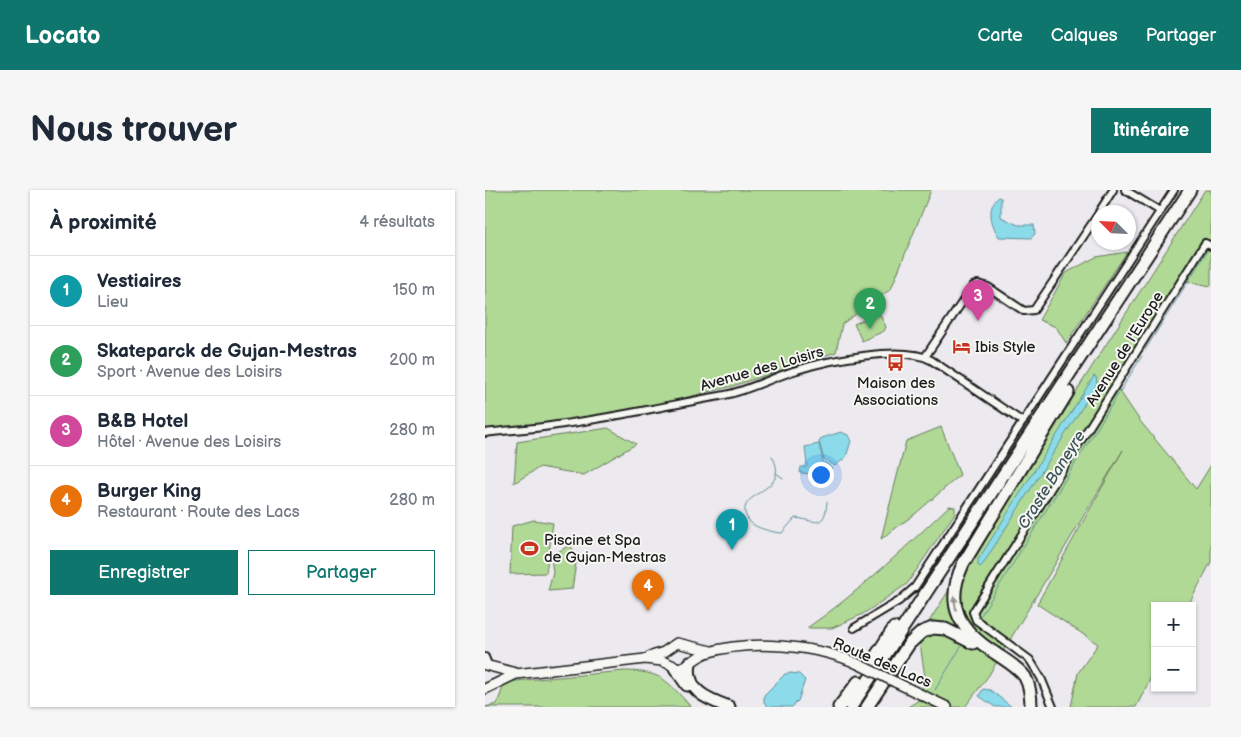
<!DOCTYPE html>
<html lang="fr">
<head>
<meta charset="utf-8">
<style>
  body { margin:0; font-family:"Balsamiq Sans",sans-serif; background:#f6f6f7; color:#1f2937 }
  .controls { position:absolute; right:15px; bottom:15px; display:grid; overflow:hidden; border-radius:0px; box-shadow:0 1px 4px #0004 }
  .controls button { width:45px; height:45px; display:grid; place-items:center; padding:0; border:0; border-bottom:1px solid #e0e1e3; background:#fff; color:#1f2937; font:25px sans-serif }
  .compass { position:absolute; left:606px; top:15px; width:45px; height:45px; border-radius:50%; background:#fff; box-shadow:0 1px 4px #0004; rotate:294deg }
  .you { position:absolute; left:335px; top:284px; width:18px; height:18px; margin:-12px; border:4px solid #fff; border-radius:50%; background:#1a73e8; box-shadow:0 0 0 8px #1a73e833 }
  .badge { display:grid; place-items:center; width:32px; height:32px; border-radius:50%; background:#0f766e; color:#fff; font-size:16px; font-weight:700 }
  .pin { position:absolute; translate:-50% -41px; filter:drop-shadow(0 1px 2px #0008) }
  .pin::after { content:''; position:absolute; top:26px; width:18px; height:15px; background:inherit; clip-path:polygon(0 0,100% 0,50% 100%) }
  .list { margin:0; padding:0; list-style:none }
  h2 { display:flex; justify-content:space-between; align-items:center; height:65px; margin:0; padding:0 20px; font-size:21px }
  h2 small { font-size:16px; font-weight:400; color:#747a83 }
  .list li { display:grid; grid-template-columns:32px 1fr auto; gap:15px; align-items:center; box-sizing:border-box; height:70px; padding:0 20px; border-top:1px solid #e0e1e3 }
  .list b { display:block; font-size:19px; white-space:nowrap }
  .list p { margin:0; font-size:16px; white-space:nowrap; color:#747a83 }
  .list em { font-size:16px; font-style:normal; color:#747a83 }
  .actions { display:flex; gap:10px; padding:15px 20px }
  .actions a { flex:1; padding:11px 0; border:1px solid #0f766e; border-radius:0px; text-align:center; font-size:18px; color:#0f766e }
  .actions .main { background:#0f766e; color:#fff }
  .map { position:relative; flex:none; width:726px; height:517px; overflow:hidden; border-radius:0px }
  header { display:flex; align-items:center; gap:30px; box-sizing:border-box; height:70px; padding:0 25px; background:#0f766e; color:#fff }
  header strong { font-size:24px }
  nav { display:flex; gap:28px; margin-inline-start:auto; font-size:18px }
  .intro { display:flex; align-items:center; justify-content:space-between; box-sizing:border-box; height:120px; padding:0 30px }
  h1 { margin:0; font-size:35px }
  .button { padding:12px 22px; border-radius:0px; background:#0f766e; color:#fff; font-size:18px; font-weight:700 }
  main { display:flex; gap:30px; padding:0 30px }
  aside { flex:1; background:#fff; border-radius:0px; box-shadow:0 1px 4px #0004 }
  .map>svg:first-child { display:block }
  .green { fill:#b0d996; stroke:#667a59 }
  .water { fill:#8cdbea; stroke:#5f8f98 }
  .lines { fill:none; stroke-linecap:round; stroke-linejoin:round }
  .stream { stroke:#5f8f98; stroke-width:1 }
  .street-casing { stroke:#1c1c1c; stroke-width:10 }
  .secondary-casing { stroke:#1c1c1c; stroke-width:12 }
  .highway-casing { stroke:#1c1c1c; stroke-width:15 }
  .street { stroke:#f6f6f2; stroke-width:6 }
  .secondary { stroke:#f6f6f2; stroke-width:9 }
  .highway { stroke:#f6f6f2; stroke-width:11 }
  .secondary-bridge-casing { stroke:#1c1c1c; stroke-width:12; stroke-linecap:butt }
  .secondary-bridge { stroke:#f6f6f2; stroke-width:9 }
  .oneway { fill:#949492 }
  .labels { text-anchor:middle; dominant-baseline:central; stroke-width:4; stroke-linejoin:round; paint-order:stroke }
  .poi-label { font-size:15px; fill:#1c1c1c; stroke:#f6f6f2; text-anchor:start }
  .street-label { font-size:15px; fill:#1c1c1c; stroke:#f6f6f2 }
  .water-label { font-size:16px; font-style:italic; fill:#3e555a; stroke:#f6f6f2 }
</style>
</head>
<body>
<header>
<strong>Locato</strong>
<nav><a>Carte</a><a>Calques</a><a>Partager</a></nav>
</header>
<div class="intro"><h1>Nous trouver</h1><a class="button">Itinéraire</a></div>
<main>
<aside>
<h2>À proximité<small>4 résultats</small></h2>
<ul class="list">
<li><span class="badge" style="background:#0f9aa8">1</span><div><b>Vestiaires</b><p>Lieu</p></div><em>150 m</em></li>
<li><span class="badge" style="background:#2e9e5b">2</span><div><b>Skateparck de Gujan-Mestras</b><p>Sport · Avenue des Loisirs</p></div><em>200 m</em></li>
<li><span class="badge" style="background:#d1479c">3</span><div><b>B&amp;B Hotel</b><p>Hôtel · Avenue des Loisirs</p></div><em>280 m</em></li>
<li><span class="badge" style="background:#e8710a">4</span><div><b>Burger King</b><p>Restaurant · Route des Lacs</p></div><em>280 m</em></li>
</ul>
<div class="actions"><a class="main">Enregistrer</a><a>Partager</a></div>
</aside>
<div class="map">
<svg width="726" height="517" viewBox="0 0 726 517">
  <rect width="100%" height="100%" fill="#ece9ef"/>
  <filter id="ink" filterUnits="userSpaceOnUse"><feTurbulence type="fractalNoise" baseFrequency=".02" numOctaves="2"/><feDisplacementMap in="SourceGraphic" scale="10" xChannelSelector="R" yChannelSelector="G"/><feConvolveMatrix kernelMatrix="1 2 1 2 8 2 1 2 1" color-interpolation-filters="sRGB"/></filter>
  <g filter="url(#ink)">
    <path class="green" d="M0 0H446L406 99 357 134 351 162 248 196 120 227 0 240Z
      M720 0H726V96L694 90 628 191 655 231 711 299 726 275V372L703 416H670V480L651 517H586L593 483 613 454 552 414 638 260 504 485 480 517H423L434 510 440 487 434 447Z
      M642 62 581 153 571 137 554 130 581 83 611 67Z
      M394 123 401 137 399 141 377 151 369 134Z
      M456 237 475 285 430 324 396 349 421 251Z
      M123 238 151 254 99 285 55 277 29 293 32 252Z
      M464 316 470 317V323L422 394 378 424 347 438H322C373 403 419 359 464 316Z
      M49 330 68 333 61 383 25 384 27 336Z
      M85 355 92 367 87 399 63 401 68 383 66 366Z
      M139 481C176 481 182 490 206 517H0L12 514 20 492Z"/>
    <path class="water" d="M514 7 516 8V27L533 35H549L550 44 546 48 514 47C507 36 500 17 514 7Z
      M609 186 611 187 612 194 498 374 495 377 493 375V370Z
      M356 242 363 245 366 251 361 267 350 276 339 269 334 252 337 248Z
      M334 254 338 271 347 278 330 284 315 283 316 277H321L322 274 320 257Z
      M306 483 314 484 320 490 313 511 307 517H283L279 512V505L300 484Z
      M498 499 505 500 527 517H510L494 506Z"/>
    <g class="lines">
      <path class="stream" d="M660 160 724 58
        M287 266C291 273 293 280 290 288 284 303 246 309 265 332 270 338 290 343 297 343L310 328C327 329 340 342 342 312
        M291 283 298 288
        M496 425 657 166
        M450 500 477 455"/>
      <defs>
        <path id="street" d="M640 0 675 21
          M614 22 628 0
          M440 167 488 96 493 94 503 97 539 121 549 120 614 23
          M0 243C24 240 48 239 72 235 128 228 184 215 240 205 265 200 288 187 312 180 343 170 418 155 446 170L538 232
          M369 438 414 411 430 397 689 0
          M0 467 4 477
          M568 517 556 488 545 470 491 430 488 422 720 53 726 56"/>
        <path id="secondary" d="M164 467 179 462 192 453 226 461
          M0 475 31 483
          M410 492 462 517
          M0 499 31 484 160 469 177 471 194 478C204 476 211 467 221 463 264 449 332 455 373 474"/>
        <path id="highway" d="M205 473C200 501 222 509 244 517
          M385 475 409 438
          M190 478 202 495
          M354 517 373 492
          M366 517 705 0
          M382 517 424 454 437 442 448 438 460 439 488 453
          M546 517C546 507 545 496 540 487 533 477 520 470 510 463 474 440 459 415 478 374L583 202"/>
      </defs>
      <use href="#street" class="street-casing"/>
      <use href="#secondary" class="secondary-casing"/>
      <use href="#highway" class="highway-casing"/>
      <use href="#street" class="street"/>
      <use href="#secondary" class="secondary"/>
      <use href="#highway" class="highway"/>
      <defs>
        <path id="secondary-bridge" d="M373 474 410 492"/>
      </defs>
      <use href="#secondary-bridge" class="secondary-bridge-casing"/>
      <use href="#secondary-bridge" class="secondary-bridge"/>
    </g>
    <defs><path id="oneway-solid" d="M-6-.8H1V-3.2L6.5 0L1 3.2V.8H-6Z" transform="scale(1.25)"/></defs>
    <use class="oneway" href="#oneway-solid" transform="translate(470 413) rotate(-98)"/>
  </g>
  <defs>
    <symbol id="hotel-bare" viewBox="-9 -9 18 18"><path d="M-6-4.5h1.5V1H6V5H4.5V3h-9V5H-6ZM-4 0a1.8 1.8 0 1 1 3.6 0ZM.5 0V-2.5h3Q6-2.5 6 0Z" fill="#c8321e" stroke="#f6f6f2" stroke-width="2.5" paint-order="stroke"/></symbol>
    <symbol id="bus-bare" viewBox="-9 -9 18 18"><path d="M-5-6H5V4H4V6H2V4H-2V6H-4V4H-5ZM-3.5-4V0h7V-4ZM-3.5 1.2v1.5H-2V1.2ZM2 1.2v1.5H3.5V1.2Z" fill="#c8321e" stroke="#f6f6f2" stroke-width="2.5" paint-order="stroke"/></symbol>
    <symbol id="stadium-bare" viewBox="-9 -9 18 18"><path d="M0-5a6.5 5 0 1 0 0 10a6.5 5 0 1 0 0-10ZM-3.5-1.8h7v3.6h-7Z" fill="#c8321e" stroke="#f6f6f2" stroke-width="2.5" paint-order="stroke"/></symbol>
  </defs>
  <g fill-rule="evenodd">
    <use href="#hotel-bare" x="464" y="144" width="25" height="25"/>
    <use href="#bus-bare" x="398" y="160" width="25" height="25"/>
    <use href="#stadium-bare" x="32" y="346" width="25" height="25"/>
  </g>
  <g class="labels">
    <g class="poi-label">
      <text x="490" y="157">Ibis Style</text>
      <text x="411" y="193" text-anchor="middle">Maison des<tspan x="411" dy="17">Associations</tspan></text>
      <text x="59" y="350">Piscine et Spa<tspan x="59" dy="17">de Gujan-Mestras</tspan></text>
    </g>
    <g class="street-label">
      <text transform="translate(640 159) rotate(-58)">Avenue de l'Europe</text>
      <text transform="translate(277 179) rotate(-16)">Avenue des Loisirs</text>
      <text transform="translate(397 473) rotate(23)">Route des Lacs</text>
    </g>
    <g class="water-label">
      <text transform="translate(567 290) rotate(-58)">Craste Baneyre</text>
    </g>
  </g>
</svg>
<div class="controls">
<button>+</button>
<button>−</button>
</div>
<svg class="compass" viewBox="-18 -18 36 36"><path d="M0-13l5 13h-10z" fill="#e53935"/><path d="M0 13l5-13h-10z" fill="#747a83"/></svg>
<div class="you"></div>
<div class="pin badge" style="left:247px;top:360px;background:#0f9aa8">1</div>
<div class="pin badge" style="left:385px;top:139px;background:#2e9e5b">2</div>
<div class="pin badge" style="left:493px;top:131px;background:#d1479c">3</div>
<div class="pin badge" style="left:163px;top:421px;background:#e8710a">4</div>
</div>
</main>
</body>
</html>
